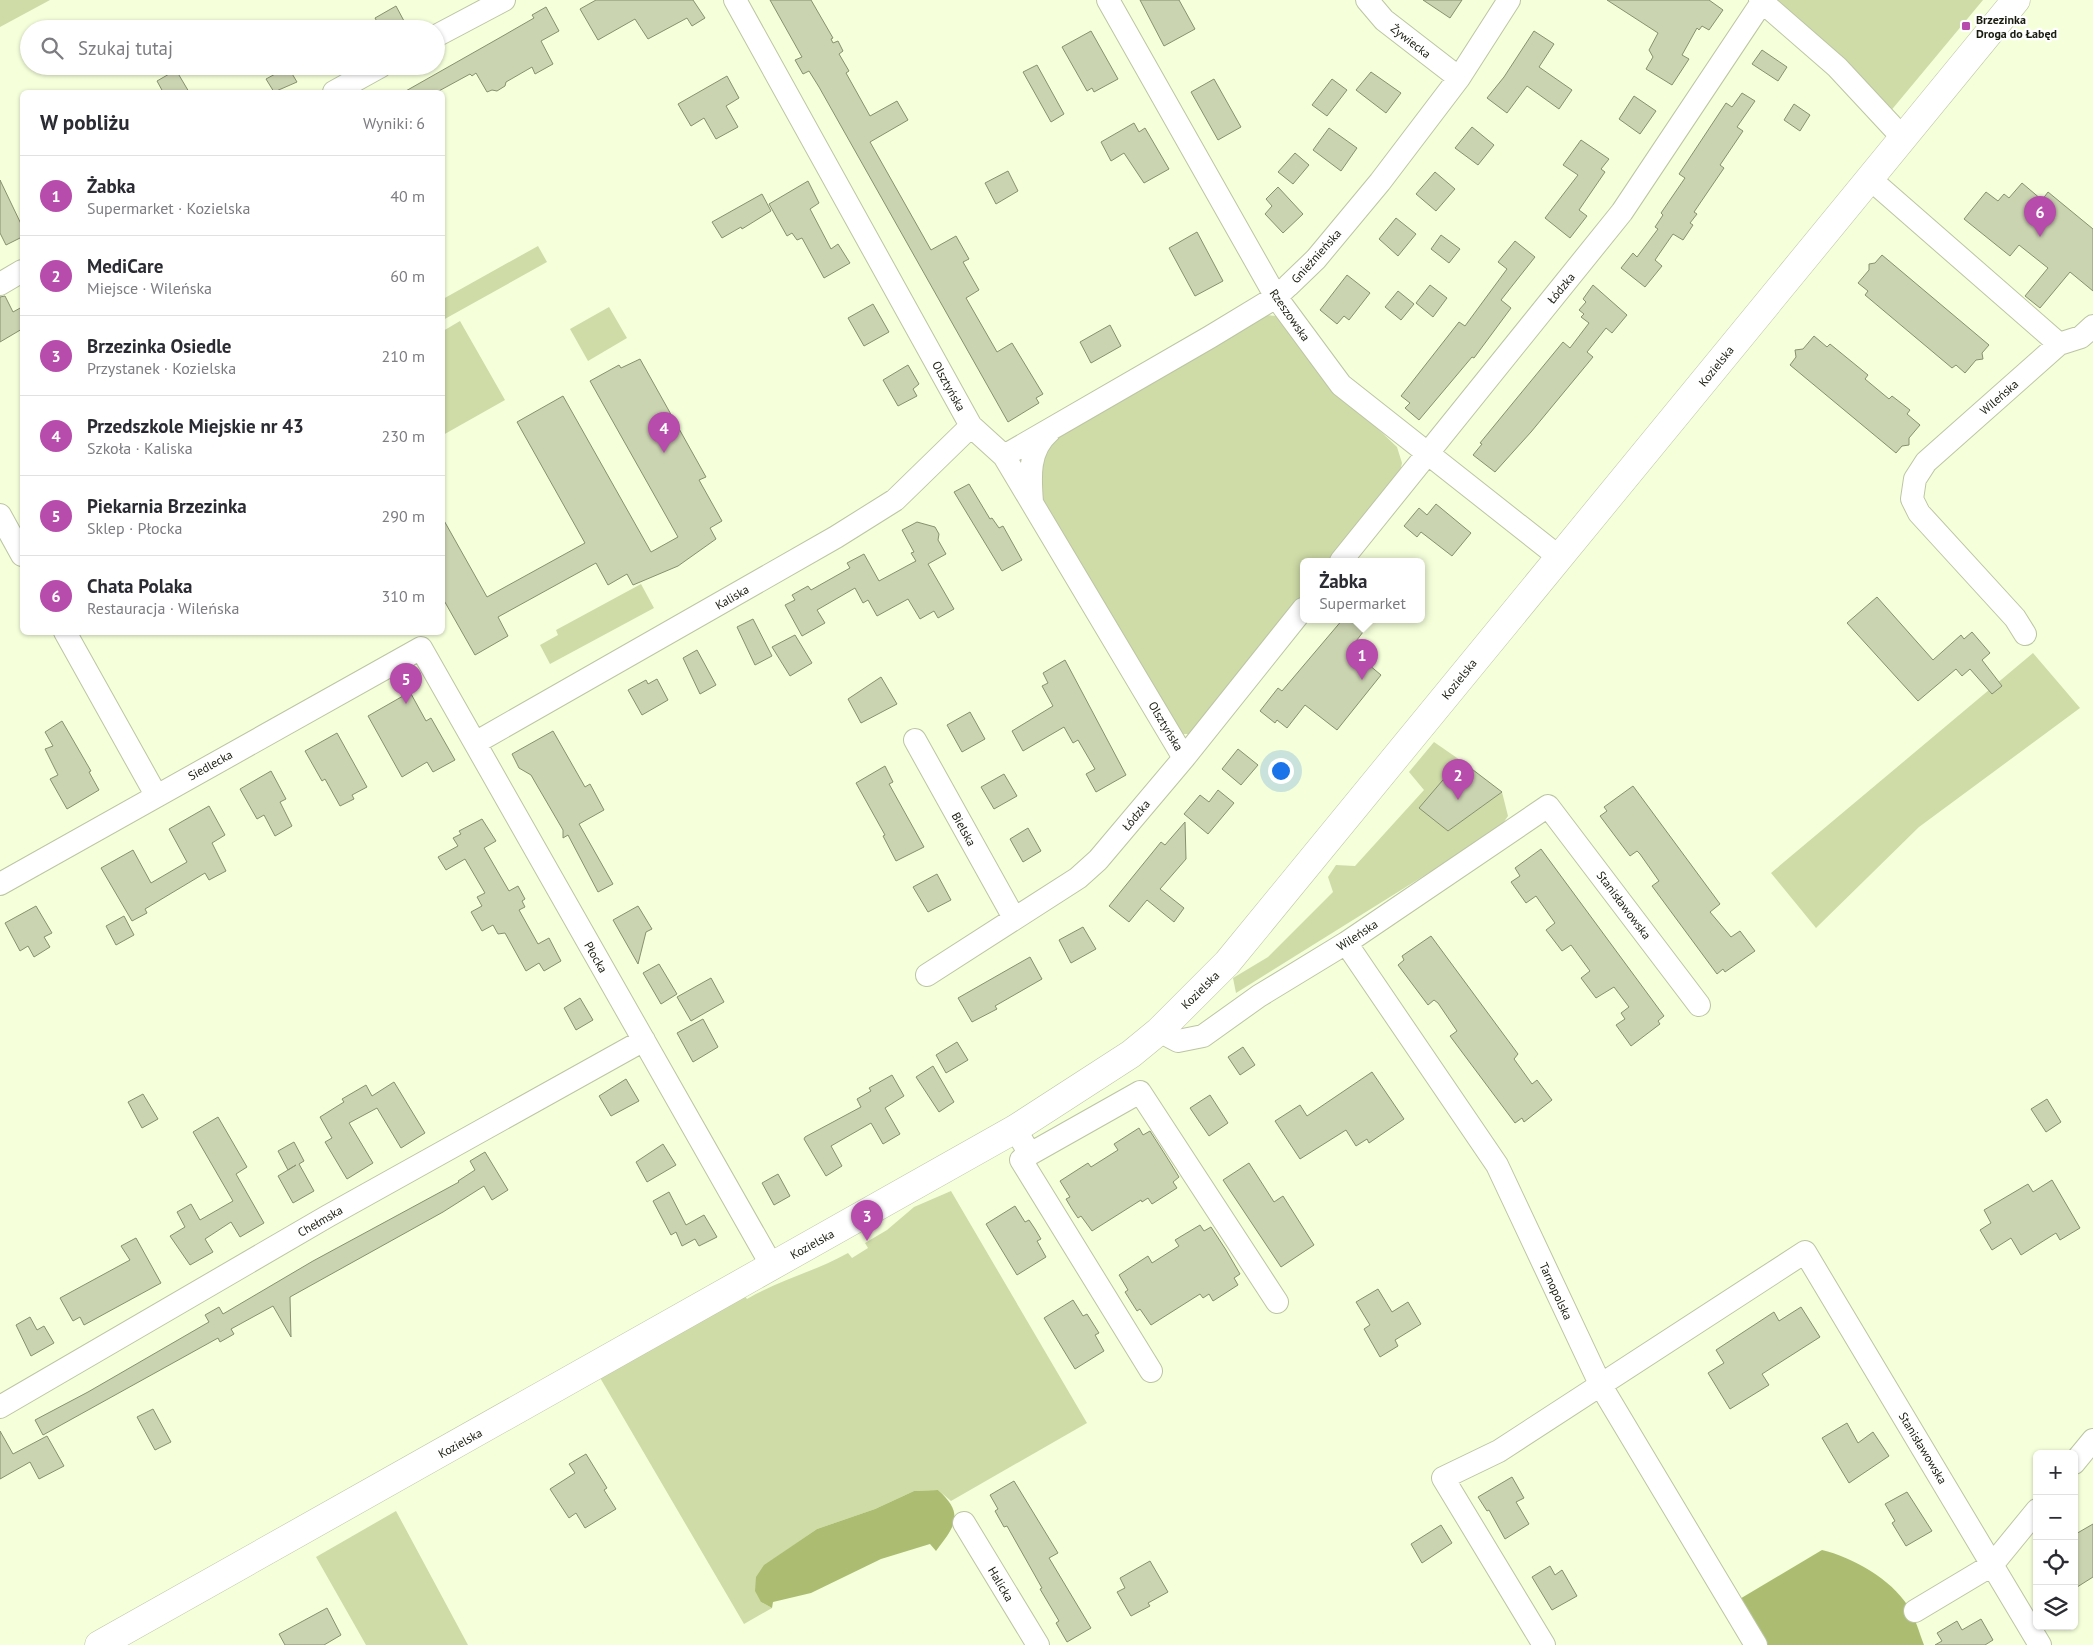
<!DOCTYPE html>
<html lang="pl">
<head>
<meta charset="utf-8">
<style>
  body { margin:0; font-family:"PT Sans",sans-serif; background:#f7f7f7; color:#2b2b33 }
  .controls { position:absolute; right:15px; bottom:15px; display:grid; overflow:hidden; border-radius:8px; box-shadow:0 1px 4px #0004 }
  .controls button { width:45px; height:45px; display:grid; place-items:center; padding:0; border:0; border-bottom:1px solid #e1e1e2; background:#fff; color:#2b2b33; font:25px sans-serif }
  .you { position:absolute; left:1280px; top:770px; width:18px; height:18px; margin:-12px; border:4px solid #fff; border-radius:50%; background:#1a73e8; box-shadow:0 0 0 8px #1a73e833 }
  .badge { display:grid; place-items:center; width:32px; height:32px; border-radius:50%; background:#b84cac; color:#fff; font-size:16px; font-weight:700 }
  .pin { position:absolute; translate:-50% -41px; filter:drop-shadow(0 1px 2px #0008) }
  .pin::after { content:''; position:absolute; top:26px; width:18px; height:15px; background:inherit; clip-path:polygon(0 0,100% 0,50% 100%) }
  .popup { position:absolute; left:1300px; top:558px; width:125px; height:65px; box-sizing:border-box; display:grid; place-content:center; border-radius:8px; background:#fff; filter:drop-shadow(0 1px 4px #0005); font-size:16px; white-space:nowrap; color:#7c7c81 }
  .popup b { font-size:19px; color:#2b2b33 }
  .popup::after { content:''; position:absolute; left:50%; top:100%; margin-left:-10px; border:10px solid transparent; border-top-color:#fff }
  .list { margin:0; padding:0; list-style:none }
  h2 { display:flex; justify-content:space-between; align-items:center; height:65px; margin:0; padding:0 20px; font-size:21px }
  h2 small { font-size:16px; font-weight:400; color:#7c7c81 }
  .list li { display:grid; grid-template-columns:32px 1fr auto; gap:15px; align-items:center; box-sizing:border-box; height:80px; padding:0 20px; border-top:1px solid #e1e1e2 }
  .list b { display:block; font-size:19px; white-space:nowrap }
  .list p { margin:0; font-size:16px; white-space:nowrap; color:#7c7c81 }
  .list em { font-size:16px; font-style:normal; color:#7c7c81 }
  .icon { flex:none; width:28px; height:28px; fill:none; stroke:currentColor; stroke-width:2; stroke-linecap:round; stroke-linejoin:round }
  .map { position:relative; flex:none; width:2093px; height:1645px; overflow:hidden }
  .search { position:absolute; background:#fff; box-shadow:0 1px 4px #0004; left:20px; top:20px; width:425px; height:55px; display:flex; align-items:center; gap:12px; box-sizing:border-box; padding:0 18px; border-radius:28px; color:#7c7c81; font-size:19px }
  .panel { position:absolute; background:#fff; box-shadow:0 1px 4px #0004; left:20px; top:90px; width:425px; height:545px; border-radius:8px }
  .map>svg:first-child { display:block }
  .green { fill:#cfdca7 }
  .forest { fill:#acbd71 }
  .building { fill:#cbd4b1; stroke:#88906f }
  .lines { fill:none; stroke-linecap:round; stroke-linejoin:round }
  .minor-casing { stroke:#bcc5a2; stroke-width:24 }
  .tertiary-casing { stroke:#bcc5a2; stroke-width:29 }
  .minor { stroke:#fff; stroke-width:22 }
  .tertiary { stroke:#fff; stroke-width:28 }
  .poi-dot { fill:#b84cac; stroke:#fff; stroke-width:2 }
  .labels { text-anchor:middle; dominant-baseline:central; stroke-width:4.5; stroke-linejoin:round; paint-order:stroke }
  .poi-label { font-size:12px; font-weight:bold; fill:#191c0f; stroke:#fff; text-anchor:start }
  .street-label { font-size:12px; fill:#191c0f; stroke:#fff }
</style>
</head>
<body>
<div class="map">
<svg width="2093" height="1645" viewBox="0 0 2093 1645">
  <rect width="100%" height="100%" fill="#f5ffda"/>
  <path class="green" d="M0 0H50L0 27Z
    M1769 0H1983L1889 113Z
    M538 246 547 262 443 320V299Z
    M609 307 627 338 588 361 570 329Z
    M1264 315 1277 316 1337 390 1397 447 1402 463 1400 472 1331 561H1303V596L1194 731 1190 734H1180L1045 508C1039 486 1038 461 1051 441Z
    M460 321 505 400 443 435V331Z
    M641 584 654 608 550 664 540 645 558 635 556 630Z
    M2033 653 2080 708 1919 827 1816 928 1771 873Z
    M1434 742 1460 760 1420 808 1448 831 1502 792 1508 816 1499 829 1236 993 1233 978 1268 957 1333 892 1328 877 1336 865 1355 866 1424 790 1409 772Z
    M951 1191 1087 1423 951 1501 938 1490 914 1491 875 1509 817 1529 765 1565 761 1602 772 1608 744 1624 599 1376 744 1295 747 1299C779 1280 816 1271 848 1253L852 1258 868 1248 865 1243 887 1230 914 1207Z
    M396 1511 468 1645H366L316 1557Z"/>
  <path class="forest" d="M938 1490C965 1514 955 1526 936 1551L930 1544 881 1559 811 1593 773 1602 772 1608 761 1602 755 1591 756 1577 764 1565 817 1529 875 1509 914 1491Z
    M1822 1550C1852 1557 1891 1579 1908 1606 1915 1617 1919 1632 1924 1645H1766L1738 1600Z"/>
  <path class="building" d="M596 0H693L705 18 692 26 687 18 648 39 635 19 598 40 580 9Z
    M770 0H811L833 38 831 39 833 43 838 41 843 51 839 54 849 71 846 73 870 116 897 101 908 120 870 142 931 250 956 236 969 259 963 262 979 290 966 298 997 352 1012 343 1043 394 1036 398 1039 403 1008 422 819 87 809 71 803 74 795 60 802 57Z
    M1140 0H1179L1195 29 1164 46Z
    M1423 0H1462L1450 18Z
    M1607 0H1709L1723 10 1709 30 1702 26 1699 30 1697 28 1682 55 1689 59 1672 85 1646 69 1653 57 1649 50 1658 33Z
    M396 6 404 21 390 29H381L375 18Z
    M546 7 559 31 541 41 553 64 535 74 532 67 506 82 505 86 497 91 492 90 487 92 476 73 472 76 470 74 437 92H404L501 37 534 18 532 15Z
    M1091 31 1118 79 1094 92 1092 88 1087 91 1062 47Z
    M1534 31 1554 44 1539 67 1572 90 1559 109 1527 86 1507 113 1487 98 1504 77Z
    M1762 50 1787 67 1778 81 1752 64Z
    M1037 65 1064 114 1051 122 1023 72Z
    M288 67 297 82 274 92 266 79Z
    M176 70 189 92H163L157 81Z
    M1371 72 1401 93 1386 113 1356 90Z
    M727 76 739 98 726 106 738 127 716 139 704 118 691 126 678 104Z
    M1214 79 1241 127 1218 140 1191 92Z
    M1332 79 1347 90 1327 116 1312 105Z
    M1742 93 1755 101 1737 127 1743 131 1720 165 1724 168 1694 212 1697 214 1690 223 1693 225 1683 240 1673 234 1655 260 1662 266 1645 287 1621 268 1633 253 1637 257 1658 229 1655 227 1663 215 1661 213 1685 178 1679 174 1726 103 1732 107Z
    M1634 96 1656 111 1640 134 1619 119Z
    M1794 104 1810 115 1800 131 1784 120Z
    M1134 123 1139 132 1145 128 1169 169 1144 183 1124 153 1111 161 1101 142Z
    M1472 127 1494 145 1478 165 1455 148Z
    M1329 128 1357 148 1341 171 1313 150Z
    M1581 140 1609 159 1601 169 1605 172 1579 210 1587 216 1570 238 1545 218 1578 175 1563 165Z
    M1295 153 1309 165 1293 184 1278 172Z
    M1008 171 1018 191 996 204 985 183Z
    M1435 172 1455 189 1436 211 1416 194Z
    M0 180 22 226V237L6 245 0 233Z
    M808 181 819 203 810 209 831 249 838 244 850 263 824 278 802 238 797 240 792 233 787 236 769 204Z
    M2022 183 2042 200 2048 192 2093 229V291L2070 272 2040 308 2025 296 2048 268 2019 245 2010 256 1964 219 1986 192 1998 201 2004 194 2009 198Z
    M1278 187 1303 214 1283 233 1265 214 1272 206 1266 199Z
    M762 194 771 211 742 229 741 227 722 238 712 222Z
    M1396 218 1416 234 1398 256 1379 239Z
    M1197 232 1223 281 1195 296 1169 248Z
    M1441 235 1460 249 1449 263 1431 249Z
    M1515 241 1535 257 1501 300 1511 308 1474 358 1472 357 1419 420 1405 408 1410 403 1401 396 1459 322 1465 326 1507 269 1498 262Z
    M1882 255 1989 345 1982 353 1983 359 1976 360 1965 373 1956 365 1952 368 1865 295 1868 291 1858 283 1869 270V264L1875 263Z
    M1347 275 1370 293 1349 320 1344 316 1337 324 1320 310Z
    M1430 285 1447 298 1433 317 1416 303Z
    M1593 285 1627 315 1612 333 1606 328 1587 352 1593 357 1531 432 1495 472 1473 455 1482 444 1480 443 1563 342 1570 348 1589 323 1581 317 1584 314 1579 310 1586 302 1583 299Z
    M1398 291 1414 304 1401 320 1385 307Z
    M5 296 13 312 22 307V329L0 342V297Z
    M873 304 889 332 864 346 848 318Z
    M1110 325 1121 346 1091 363 1080 342Z
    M1814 336 1827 347 1830 344 1868 375 1865 379 1889 399 1892 396 1910 410 1907 414 1920 425 1909 438V445L1902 446 1896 453 1790 365 1796 357 1795 350 1803 349Z
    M640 359 706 477 699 480 722 521 710 528 716 539 678 566 633 585 627 574 608 585 596 563 498 617 508 636 475 655 442 597V517L487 597 585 543 517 422 563 396 651 552 678 537 590 381 619 365 621 368Z
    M908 365 919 384 913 389 917 396 898 406 883 380Z
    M969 484 990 519 992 518 999 528 1003 526 1022 560 1002 571 954 492Z
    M1436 504 1471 533 1452 556 1421 532 1417 537 1404 526 1419 508 1427 515Z
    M917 522 935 527 939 534 938 540 946 554 928 564 954 609 938 618 934 611 920 619 908 599 877 616 868 600 863 603 855 588 817 610 825 623 802 636 785 605 795 600 792 595 808 586 811 590 850 568 847 563 864 554 879 581 916 561 911 553 914 552 902 530Z
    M1877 597 1933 660 1961 635 1964 639 1972 632 1990 653 1982 660 2002 686 1992 694 1970 669 1962 676 1956 669 1918 701 1847 623Z
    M753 619 772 656 755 665 737 627Z
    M1343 619H1373L1350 649 1381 675 1337 730 1305 705 1287 728 1277 720 1275 723 1260 711 1278 688 1282 691Z
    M795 635 812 663 790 676 772 647Z
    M697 650 716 685 700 694 683 658Z
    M1065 660 1126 775 1096 792 1086 774 1095 769 1078 740 1073 743 1064 727 1023 751 1012 731 1053 706 1042 686 1048 683 1043 673Z
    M881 677 897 704 861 723 848 699Z
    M657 679 668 700 642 715 628 690 646 680 648 684Z
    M410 692 426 721 431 718 455 760 433 772 427 762 402 777 368 716Z
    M970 712 985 739 962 752 947 725Z
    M62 721 91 771 89 772 99 790 67 809 50 779 58 775 45 749 53 746 45 732Z
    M553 731 585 787 590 784 604 810 579 824 613 884 598 892 568 835 563 838V830L535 782 531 775 519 768 512 754Z
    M337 733 367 787 352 795 354 799 340 806 325 779 322 781 305 751Z
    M1238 749 1258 765 1241 785 1222 769Z
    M1460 760 1502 792 1448 831 1419 808Z
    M885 766 893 782 889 784 924 847 896 861 883 836 885 835 856 783Z
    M271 771 286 799 280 802 292 826 275 836 264 815 257 819 240 789Z
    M1004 774 1017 796 994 809 981 787Z
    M1633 786 1720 904 1710 912 1731 937 1740 931 1755 951 1725 972 1723 969 1717 974 1652 886 1659 881 1640 854 1637 851 1630 856 1600 816 1607 811 1604 807Z
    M1218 790 1234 803 1208 834 1184 814 1200 795 1209 802Z
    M209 806 225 835 212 843 226 871 209 880 205 873 145 909 147 913 132 921 101 868 133 850 151 883 187 862 169 829Z
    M482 819 496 841 484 848 509 891 518 886 525 899 522 901 525 907 519 910 538 944 549 938 561 961 544 971 539 963 526 971 505 933 498 934 493 925 482 931 471 912 482 906 477 897 485 893 465 859 446 870 438 857 458 846 453 838 461 834 459 831Z
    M1185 822 1186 859 1160 889 1184 908 1174 922 1147 900 1129 922 1109 906 1161 842 1165 845Z
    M1028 828 1041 851 1023 862 1010 839Z
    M1541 849 1664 1016 1658 1021 1660 1024 1631 1046 1616 1025 1625 1019 1621 1013 1629 1007 1614 987 1596 998 1581 978 1590 971 1571 945 1562 951 1546 930 1555 923 1536 896 1526 903 1511 882 1520 876 1515 868Z
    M937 874 951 900 928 912 913 887Z
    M36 906 52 933 44 937 50 947 34 957 28 946 20 951 5 923Z
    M638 906 652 929 646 932 638 964 613 920Z
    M124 916 134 935 116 945 106 926Z
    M1083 927 1096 949 1071 963 1059 940Z
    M1431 936 1518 1054 1514 1059 1532 1084 1537 1080 1552 1100 1524 1122 1522 1118 1515 1123 1450 1036 1457 1031 1438 1003 1434 1000 1428 1005 1398 965 1404 960 1402 956Z
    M1030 957 1042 979 995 1006 997 1009 972 1022 958 998Z
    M659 964 677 994 661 1004 643 973Z
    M711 978 724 1002 691 1021 677 997Z
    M580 998 593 1020 576 1030 564 1008Z
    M703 1019 718 1047 693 1062 677 1033Z
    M957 1042 968 1060 946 1073 936 1055Z
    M1243 1047 1255 1065 1240 1075 1228 1057Z
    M933 1066 954 1102 939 1112 916 1077Z
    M1372 1072 1404 1119 1369 1143 1367 1139 1356 1146 1346 1130 1300 1159 1275 1121 1300 1105 1307 1116Z
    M892 1075 904 1096 885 1108 900 1134 883 1144 871 1123 831 1146 842 1166 826 1176 804 1139 805 1137 861 1107 857 1099 871 1091 869 1088Z
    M626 1079 639 1101 611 1116 599 1096Z
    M394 1082 425 1133 401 1148 377 1108 349 1123 373 1163 347 1179 325 1142 332 1138 320 1117 344 1102 342 1099 366 1085 372 1096Z
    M143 1094 158 1119 142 1128 128 1102Z
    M1210 1095 1228 1123 1209 1136 1190 1108Z
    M2047 1099 2061 1122 2046 1132 2031 1109Z
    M218 1117 247 1167 236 1174 264 1223 240 1237 231 1222 205 1239 213 1252 190 1265 170 1236 185 1227 177 1212 191 1204 200 1220 233 1201 193 1132Z
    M1139 1128 1143 1135 1150 1131 1166 1156 1179 1177 1173 1182 1177 1188 1152 1204 1148 1198 1142 1202 1141 1200 1092 1231 1081 1216 1078 1218 1072 1209 1066 1199 1070 1197 1060 1181 1088 1163 1091 1167 1118 1150 1114 1144Z
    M294 1142 304 1161 299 1164 314 1191 293 1203 278 1176 296 1165 288 1170 278 1151Z
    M663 1144 676 1165 647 1182 636 1162Z
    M485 1152 508 1190 492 1200 484 1186 443 1212 290 1297 291 1337 273 1306 231 1329 234 1334 220 1342 218 1338 43 1435 35 1420 88 1392 209 1322 205 1315 219 1307 223 1314 313 1261 459 1182 458 1181 475 1170 470 1161Z
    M1249 1163 1274 1202 1283 1196 1314 1245 1281 1267 1223 1180Z
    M778 1174 790 1196 774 1205 762 1183Z
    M2052 1180 2080 1228 2060 1240 2056 1233 2021 1255 2011 1238 1992 1250 1980 1230 1991 1223 1984 1210 2028 1184 2033 1192Z
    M669 1192 686 1225 704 1215 717 1237 699 1246 695 1239 682 1246 676 1232 671 1235 653 1201Z
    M1015 1206 1025 1222 1029 1220 1035 1229 1041 1239 1037 1241 1046 1257 1017 1275 986 1224Z
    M1200 1225 1204 1231 1211 1227 1226 1250 1240 1274 1234 1278 1238 1285 1213 1301 1209 1294 1203 1298 1200 1294 1151 1325 1140 1309 1137 1311 1125 1292 1128 1290 1119 1275 1148 1256 1152 1263 1179 1246 1175 1240Z
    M136 1238 161 1283 84 1325 80 1317 73 1321 60 1298 130 1260 121 1246Z
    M1378 1289 1392 1312 1408 1302 1421 1324 1395 1340 1398 1346 1380 1357 1364 1329 1370 1325 1356 1302Z
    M1073 1300 1083 1316 1087 1314 1099 1333 1095 1335 1104 1351 1075 1369 1044 1318Z
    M1801 1307 1820 1337 1762 1374 1769 1385 1730 1409 1708 1373 1724 1363 1716 1350 1774 1312 1779 1321Z
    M30 1317 37 1330 44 1326 54 1343 31 1356 16 1325Z
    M153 1409 171 1442 155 1450 137 1417Z
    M1847 1423 1858 1443 1873 1432 1889 1456 1849 1483 1822 1438Z
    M0 1431 13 1454 47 1436 64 1466 39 1479 30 1462 0 1479Z
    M586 1454 607 1488 604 1490 616 1509 585 1528 576 1513 569 1518 550 1489 575 1473 569 1464Z
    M1512 1477 1524 1498 1516 1502 1529 1524 1505 1539 1489 1510 1487 1511 1478 1497Z
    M1014 1481 1058 1553 1049 1558 1091 1628 1067 1642 1056 1623 1059 1621 1040 1589 1042 1588 1007 1526 1004 1527 995 1511 998 1509 990 1495Z
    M1907 1492 1932 1531 1906 1546 1892 1523 1895 1521 1885 1504Z
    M2093 1524V1577L2074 1589V1535Z
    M1441 1525 1452 1543 1422 1563 1411 1544Z
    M1150 1561 1168 1592 1148 1603 1150 1606 1131 1616 1117 1592 1125 1588 1120 1578Z
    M1550 1566 1555 1575 1562 1570 1577 1596 1552 1610 1532 1577Z
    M327 1608 341 1635 324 1645H285L279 1634Z
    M1981 1619 1993 1640 1985 1645H1935L1942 1641 1937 1633 1957 1621 1962 1630Z"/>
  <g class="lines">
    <defs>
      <path id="minor" d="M735 0 971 426 1004 456 1184 758
        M1108 0 1276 297 1341 385 1559 557
        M1367 0 1384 20 1459 78
        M1760 0 1837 67 1903 138
        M436 36 504 0
        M334 92 381 66
        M1869 178 2059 344
        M0 284 22 271
        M1004 456 1210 337 1276 297 1288 286 1316 259 1380 182 1459 78 1509 0
        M1032 502C1030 477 1028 450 1049 432
        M0 515 22 555
        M1341 561 1622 212 1762 2
        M65 632 156 795
        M2025 634 2015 618 1919 513 1912 499 1915 479 1926 462 2059 344 2081 337 2093 326
        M915 740 1014 918
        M475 743 836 537 895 500 971 426
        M0 884 421 648 772 1266
        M1346 943 1497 1165 1601 1386 1756 1645
        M927 975 1078 878 1098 860 1184 758 1303 609
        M1159 1031 1178 1041 1203 1036 1259 996 1346 943 1548 806 1699 1005
        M1015 1129 1030 1154 1140 1092 1277 1302
        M1030 1154 1021 1160 1151 1371
        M0 1407 328 1216 644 1040
        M2074 1463 2093 1440
        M964 1523 1038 1645
        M1915 1611 1992 1565 2037 1510
        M1544 1645 1443 1478 1499 1451 1805 1252 2040 1645"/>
      <path id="tertiary" d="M99 1645 1015 1129 1131 1054 1159 1031 1227 963 2016 0"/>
    </defs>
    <use href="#minor" class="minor-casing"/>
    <use href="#tertiary" class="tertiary-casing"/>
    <use href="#minor" class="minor"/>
    <use href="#tertiary" class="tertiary"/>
  </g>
  <rect class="poi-dot" x="1961" y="21" width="10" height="10" rx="2.5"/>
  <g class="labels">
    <g class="poi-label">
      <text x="1976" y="19">Brzezinka<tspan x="1976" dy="14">Droga do Łabęd</tspan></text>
    </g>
    <g class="street-label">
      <text transform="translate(1411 41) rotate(38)">Żywiecka</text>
      <text transform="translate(1316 256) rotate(-48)">Gnieźnieńska</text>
      <text transform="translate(1561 288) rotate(-51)">Łódzka</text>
      <text transform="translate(1290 315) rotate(55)">Rzeszowska</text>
      <text transform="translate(1716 366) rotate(-51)">Kozielska</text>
      <text transform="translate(949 386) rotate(61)">Olsztyńska</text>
      <text transform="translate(1999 397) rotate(-41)">Wileńska</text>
      <text transform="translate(732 597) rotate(-30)">Kaliska</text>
      <text transform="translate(1459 679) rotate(-51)">Kozielska</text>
      <text transform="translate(1166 726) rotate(59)">Olsztyńska</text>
      <text transform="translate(210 765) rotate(-29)">Siedlecka</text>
      <text transform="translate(1136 815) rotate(-50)">Łódzka</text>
      <text transform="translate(964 829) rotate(61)">Bielska</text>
      <text transform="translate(1624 905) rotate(53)">Stanisławowska</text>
      <text transform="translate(1357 935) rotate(-33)">Wileńska</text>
      <text transform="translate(596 957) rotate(60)">Płocka</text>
      <text transform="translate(1200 990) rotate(-45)">Kozielska</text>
      <text transform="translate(320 1221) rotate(-30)">Chełmska</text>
      <text transform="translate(812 1244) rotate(-29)">Kozielska</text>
      <text transform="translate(1556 1291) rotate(65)">Tarnopolska</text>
      <text transform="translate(460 1443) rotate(-29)">Kozielska</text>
      <text transform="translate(1923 1448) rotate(59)">Stanisławowska</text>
      <text transform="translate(1001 1584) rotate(59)">Halicka</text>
    </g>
  </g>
</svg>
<div class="controls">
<button>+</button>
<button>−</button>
<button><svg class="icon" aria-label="locate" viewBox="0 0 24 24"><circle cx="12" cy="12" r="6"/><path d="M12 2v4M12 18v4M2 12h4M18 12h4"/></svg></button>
<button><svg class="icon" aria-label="layers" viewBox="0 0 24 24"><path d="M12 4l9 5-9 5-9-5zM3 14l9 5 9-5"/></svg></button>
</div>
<div class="you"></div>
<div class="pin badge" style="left:1362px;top:680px">1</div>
<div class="popup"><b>Żabka</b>Supermarket</div>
<div class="pin badge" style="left:1458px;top:800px">2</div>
<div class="pin badge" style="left:867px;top:1241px">3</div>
<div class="pin badge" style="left:664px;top:453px">4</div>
<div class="pin badge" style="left:406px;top:704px">5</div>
<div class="pin badge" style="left:2040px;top:237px">6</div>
<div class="search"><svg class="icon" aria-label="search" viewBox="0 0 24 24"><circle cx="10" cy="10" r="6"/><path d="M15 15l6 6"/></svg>Szukaj tutaj</div>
<section class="panel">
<h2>W pobliżu<small>Wyniki: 6</small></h2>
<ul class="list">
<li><span class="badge">1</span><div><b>Żabka</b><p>Supermarket · Kozielska</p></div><em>40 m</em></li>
<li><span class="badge">2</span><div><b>MediCare</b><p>Miejsce · Wileńska</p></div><em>60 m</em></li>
<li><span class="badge">3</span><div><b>Brzezinka Osiedle</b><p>Przystanek · Kozielska</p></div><em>210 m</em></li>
<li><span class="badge">4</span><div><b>Przedszkole Miejskie nr 43</b><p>Szkoła · Kaliska</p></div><em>230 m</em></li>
<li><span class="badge">5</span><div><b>Piekarnia Brzezinka</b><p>Sklep · Płocka</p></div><em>290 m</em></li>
<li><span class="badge">6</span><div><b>Chata Polaka</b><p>Restauracja · Wileńska</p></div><em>310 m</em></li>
</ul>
</section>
</div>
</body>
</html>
